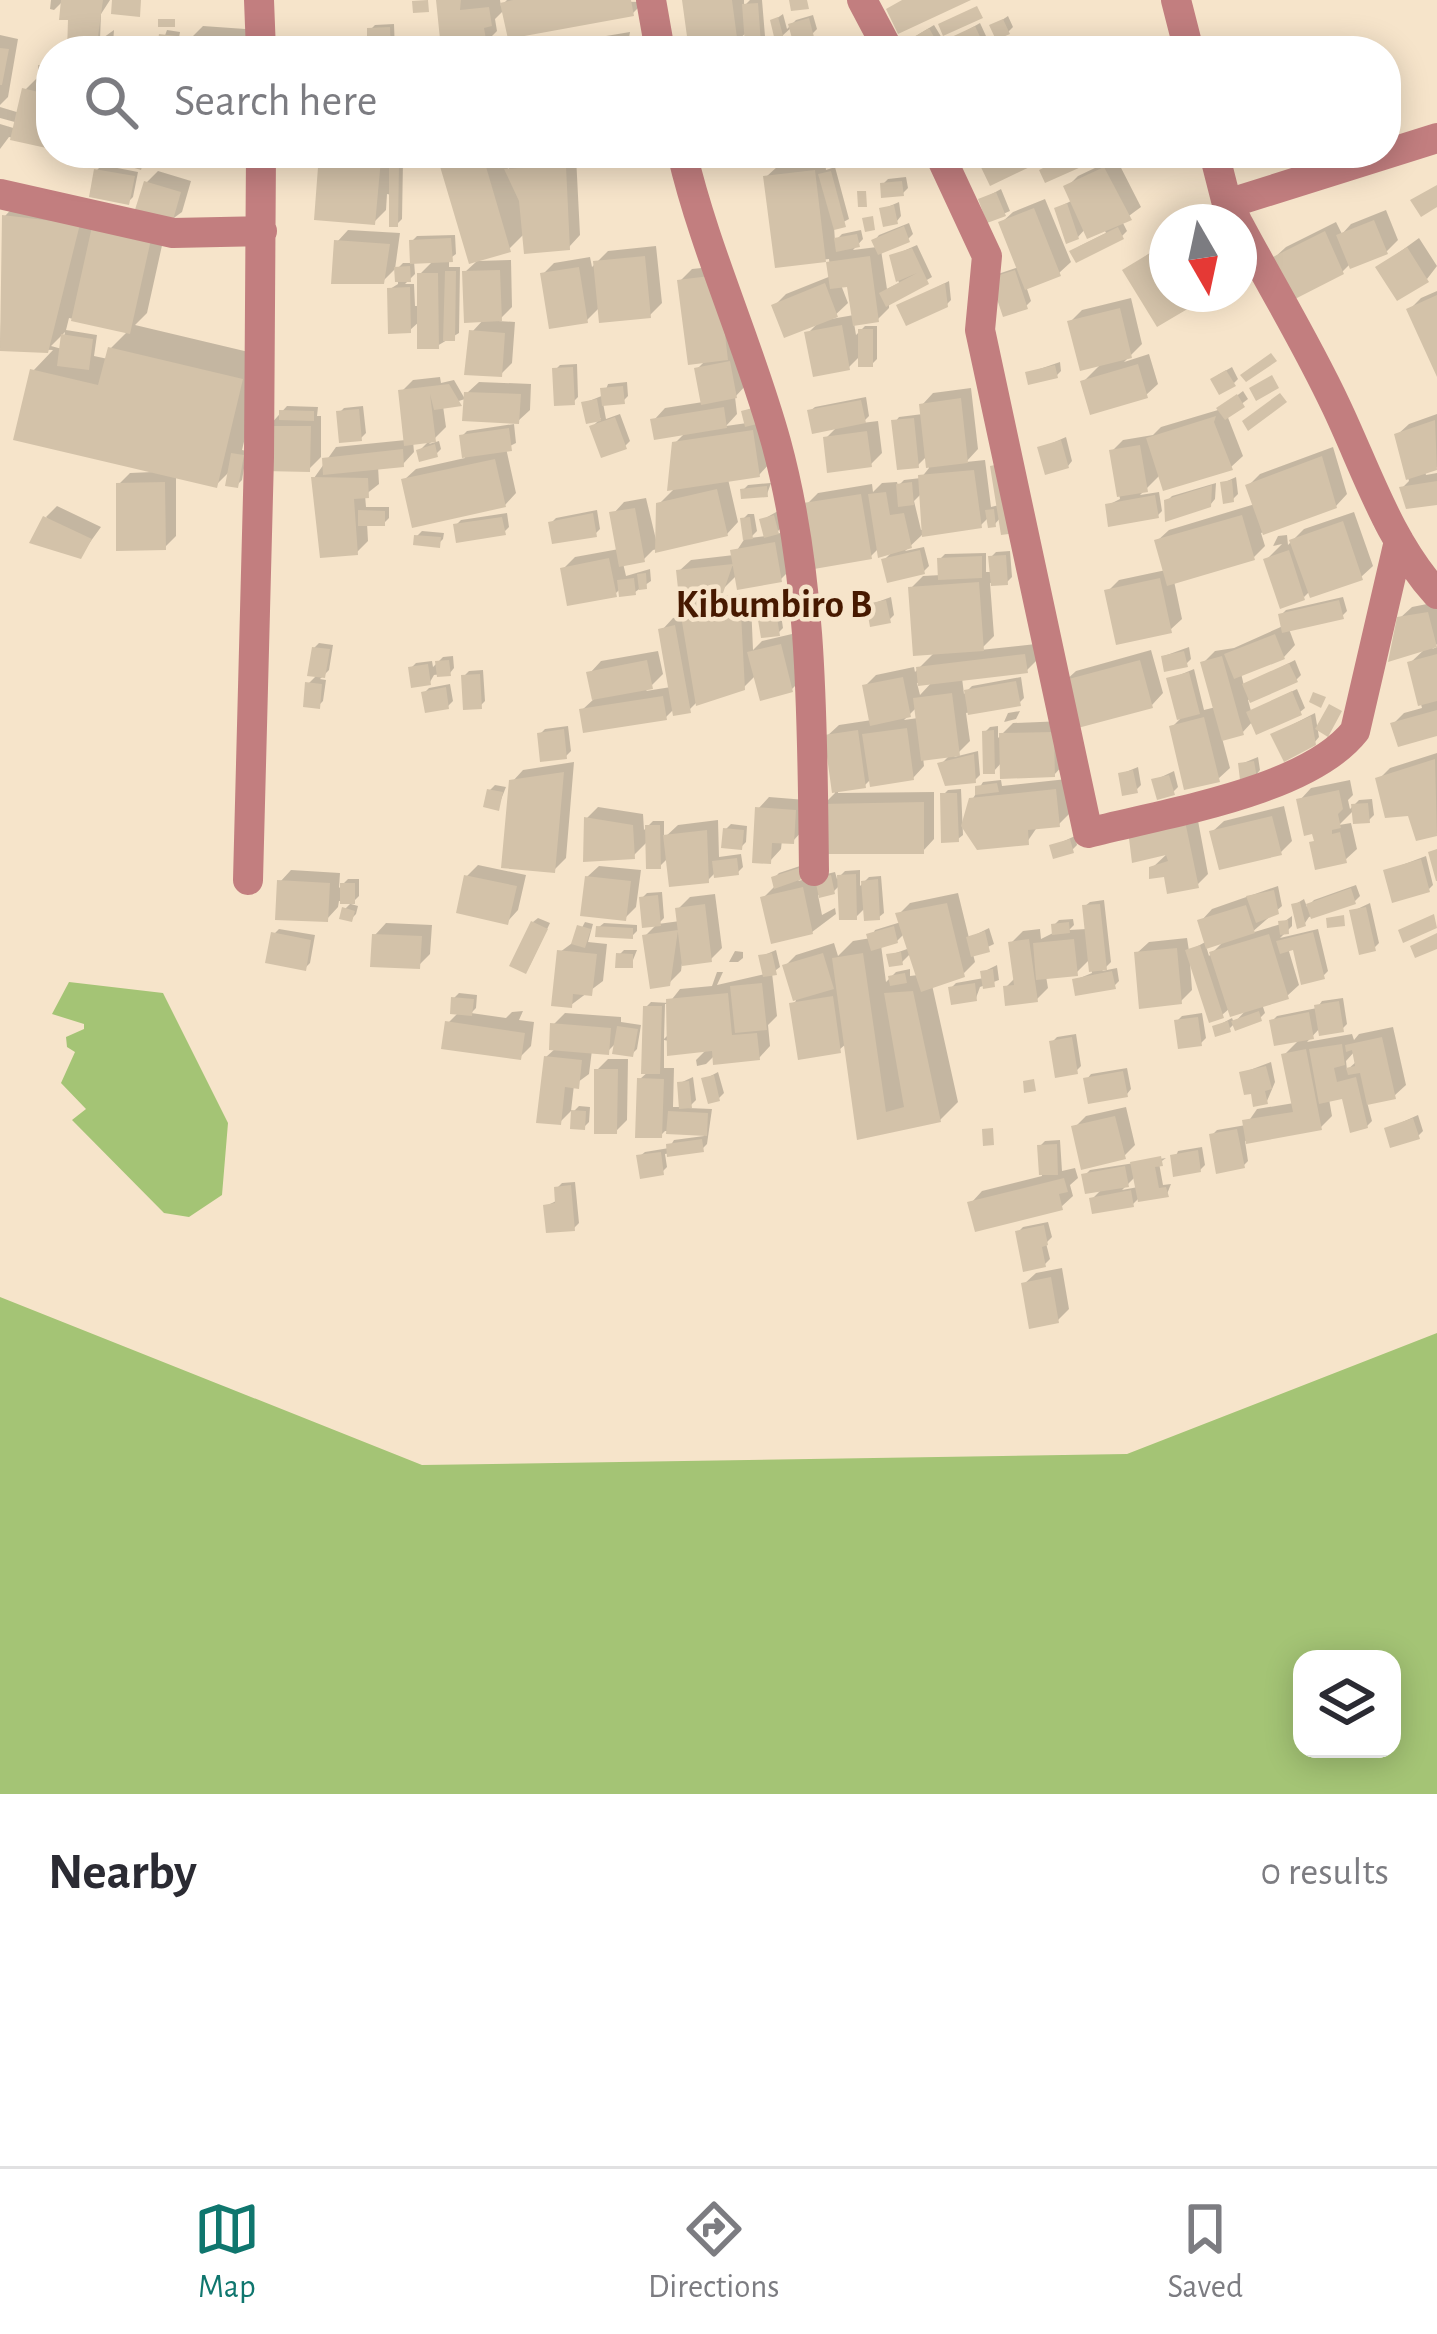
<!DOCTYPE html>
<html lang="en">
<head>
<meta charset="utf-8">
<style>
  body { margin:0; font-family:"Alegreya Sans",sans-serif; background:#f2f2f3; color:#2b2b33 }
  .controls { position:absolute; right:36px; bottom:36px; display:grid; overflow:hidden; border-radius:24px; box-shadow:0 6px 30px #0003 }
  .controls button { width:108px; height:108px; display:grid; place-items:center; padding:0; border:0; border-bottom:3px solid #e1e1e2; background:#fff; color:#2b2b33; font:60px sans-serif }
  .compass { position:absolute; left:1149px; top:204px; width:108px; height:108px; border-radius:50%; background:#fff; box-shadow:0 6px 30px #0003; rotate:171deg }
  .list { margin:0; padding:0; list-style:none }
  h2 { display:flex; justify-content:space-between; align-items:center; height:156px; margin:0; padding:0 48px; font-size:51px }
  h2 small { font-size:39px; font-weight:400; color:#7c7c81 }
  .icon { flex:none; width:66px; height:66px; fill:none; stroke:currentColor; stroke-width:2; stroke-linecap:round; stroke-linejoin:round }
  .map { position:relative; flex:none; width:1437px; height:1794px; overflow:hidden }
  .search { position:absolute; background:#fff; box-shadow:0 6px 30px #0003; left:36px; right:36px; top:36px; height:132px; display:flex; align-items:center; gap:30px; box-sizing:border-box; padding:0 42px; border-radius:48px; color:#7c7c81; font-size:45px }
  .sheet { height:372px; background:#fff }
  nav { display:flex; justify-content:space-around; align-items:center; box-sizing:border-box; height:168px; border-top:3px solid #e1e1e2; background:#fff; font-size:33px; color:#7c7c81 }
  nav a { display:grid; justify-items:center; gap:6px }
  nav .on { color:#0f766e }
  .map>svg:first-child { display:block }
  .green { fill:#a4c475; fill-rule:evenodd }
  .shadow { fill:#0003; fill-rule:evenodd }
  .building { fill:#d3c2a9 }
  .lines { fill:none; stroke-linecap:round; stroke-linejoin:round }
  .minor { stroke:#c27e7f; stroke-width:30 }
  .labels { text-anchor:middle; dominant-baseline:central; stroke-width:9; stroke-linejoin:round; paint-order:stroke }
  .quarter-label { font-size:39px; font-weight:bold; fill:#471900; stroke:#f6e4ca }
</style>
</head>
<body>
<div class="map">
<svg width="1437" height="1794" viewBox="0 0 1437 1794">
  <rect width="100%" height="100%" fill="#f6e4ca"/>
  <path class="green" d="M69 982 163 993 228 1123 222 1195 189 1217 164 1213 72 1120 86 1109 61 1083 75 1052 67 1047 66 1037 84 1029V1024L52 1014Z
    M0 1297 422 1465 1127 1454 1437 1333V1794H0ZM1302 1659H1392V1749H1302Z"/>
  <path class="shadow" d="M51 0H64L54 10 50 9Z
    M64 0H110L101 14 100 40 114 30 113 44 160 49 167 30 180 32 177 51H105L110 46 99 45V51H70L71 22Z
    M439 0H500L501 6 507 0 644 2 632 14 512 35 514 50 534 51H476L484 43ZM504 10 511 40 486 42 497 31 495 19Z
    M685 0H744V6L750 0H762L765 36 760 41 747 32 736 42Z
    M783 14 787 29 796 20 813 15 817 29 812 34 792 27 782 36 773 21Z
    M1008 16 1013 27 1008 32 993 26Z
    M980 23 986 36 959 51H952L949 46 944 51H900L903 44 934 25 945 43Z
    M394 24 395 51H273L284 36 370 44V30L375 25Z
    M203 26 258 30 257 51H190L192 37Z
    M630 32 627 51H545L552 45Z
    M0 35 18 39 8 97 0 105Z
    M46 61H51V146L9 137 0 149V124L20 130 22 124 0 118V107L20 113 25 90 37 78 41 79V66Z
    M325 153H391L390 169 403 161 402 219 397 224 392 195 387 194 386 210 374 222 322 155Z
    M439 153H504L508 169 519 159 550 157 549 153H557L555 157 576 156 580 235 569 247 525 233 509 249Z
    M1116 158 1141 207 1122 221 1127 231 1122 236 1078 247 1106 233 1104 229 1086 228 1078 237 1057 208 1073 200 1067 187 1078 176Z
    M825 160 826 170 835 167 849 219 834 227 835 241 842 234 861 230 863 239 853 250 877 247 875 240 879 235 909 223 913 234 908 239 881 250 887 289 899 283 892 256 917 245 932 277 889 302V308L878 319 854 323 856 335 865 326H877V359L872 364 861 355 848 368 808 333 820 321 774 306 786 294 831 276 829 259 778 265 766 177 778 166ZM850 283 854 315 831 319 848 303 841 285Z
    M102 165 138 172 133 197 128 202 97 170Z
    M158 171 191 181 182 212 167 223 147 313 135 325 265 356 242 450 247 451 242 480 237 485 231 470 216 485 176 475V536L165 547 119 484 130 473 153 472 33 371 53 350 0 348 5 216 22 198 138 211 146 183ZM69 318 128 331 110 349 108 359 94 356 97 335 66 330ZM65 332 62 349 51 346Z
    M906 177 908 188 903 193 883 184 888 179Z
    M1001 189 1010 211 989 220 981 200Z
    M1045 199 1071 262 1059 273 1026 286 1031 301 1026 306 998 274 1019 267 1001 223 1013 212Z
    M899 202 901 216 897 221 883 209Z
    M1386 210 1398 240 1387 251 1351 263 1342 272 1274 258 1286 247 1336 222 1342 234 1351 224Z
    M348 230 400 233 395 269 383 281 337 242Z
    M455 235 456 254 449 259V267H460L459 333 437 346 420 321 410 330 390 289 398 284V268L403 263H413L412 241 417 236ZM434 260 420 274V306H415L414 284H405L415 274 414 261Z
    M1419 238 1437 266 1427 279 1379 267Z
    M1167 241V294H1203L1158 323 1126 270Z
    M656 246 662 303 650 315 601 306 587 320 543 274 554 263 590 257 592 267 608 251Z
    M511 260 512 307 498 321 515 322 512 363 501 374 472 332 484 319 465 272 477 261Z
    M729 265 747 384 735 397 737 414 726 426 747 423 744 412 757 405 770 463 759 475 728 479 738 522 727 534 653 550 643 560 623 563 626 576 650 569 651 581 635 592 621 588 615 594 563 569 575 557 619 549 613 514 624 502 646 498 658 548 659 504 676 487 675 443 686 432 654 420 665 408 703 402 697 369 706 360 680 281 692 269Z
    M949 281 951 300 946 305 900 306Z
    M1437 291V369L1410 309 1421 298Z
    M1131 298 1142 344 1124 362 1149 354 1158 384 1146 395 1083 382 1103 362 1070 322 1082 310Z
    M1060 362 1061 371 1056 376 1028 373Z
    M577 364 578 397 573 402 555 370 560 365Z
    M1232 367 1238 379 1234 383 1218 375Z
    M440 377 441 383 454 380 465 399 443 406 446 427 429 444 439 441 441 449 436 454 420 450 431 439 413 441 414 452 403 464 378 466 379 484 365 495 366 507H389V518L384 523H367L368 541 357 552 314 478 336 447 406 440 401 392 413 380Z
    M479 382 531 384 530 410 518 421 467 393Z
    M627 382 628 396 623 401 603 403 606 419 620 414 630 441 625 446 593 426 601 418 588 420 584 403 604 395 608 384Z
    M971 388 978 449 966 462 985 460 991 507 999 505 1001 517 995 524 989 517 981 525 923 534 905 551 924 547 929 566 924 571 884 560 894 550 880 547 871 556 807 504 818 493 872 484 873 492 882 483 897 482 898 486 904 480 921 478 929 468 928 455 918 465 895 422 899 417 923 414 922 405 933 393ZM922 493 925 529 921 530 914 501Z
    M1243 391 1248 399 1227 415 1243 456 1231 467 1161 474 1140 495 1159 492 1162 511 1157 516 1108 505 1120 499 1112 451 1123 440 1153 435 1161 427 1218 410Z
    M866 397 869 416 862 423 878 421 882 453 870 465 826 438 838 426 810 411 815 407Z
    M287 406 318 407 317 416H321V457L309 469 268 427Z
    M363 406 366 433 361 438 339 413 344 408Z
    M1437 414V467L1425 471 1426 475 1437 473V505L1402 488 1409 481 1397 435 1409 424Z
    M514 424 516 443 506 448 516 493 505 505 404 480 416 469 465 458 462 436 467 431Z
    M1066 437 1072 461 1068 466 1041 448Z
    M1333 447 1347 494 1336 506 1261 533 1265 546 1254 557 1174 581 1182 619 1170 630 1108 591 1119 580 1166 570 1157 541 1169 530 1255 504 1248 486 1260 474Z
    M1236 477 1238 494 1233 499 1223 483Z
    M771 483 767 494 743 490 748 485Z
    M1216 483 1215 499 1210 505 1167 501 1172 496Z
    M57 506 101 527 80 556 46 517Z
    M597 510 600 529 595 534 551 523 556 518Z
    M778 511 782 527 775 534 786 532 792 568 781 579 738 574 716 596 740 594V603H746L747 593V603H751L753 650 762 641 792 634 803 678 792 689 756 675 743 688 697 702 689 710 675 708 666 717 582 710 595 698 590 673 601 661 658 651 663 674 646 691 671 687 662 630 673 618 687 616 685 603 694 594 679 571 691 560 734 555 745 538 743 519 748 514H754L757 531 750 538 766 536 762 520Z
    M1354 512 1373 566 1361 577 1310 591 1304 597 1267 559 1282 544 1273 546 1278 536 1287 535 1288 545 1304 529Z
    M507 513 509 527 504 532 456 525 461 520Z
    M422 531 444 533 443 539 438 544 417 536Z
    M1010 551 1012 577 1007 582 990 583 994 636 980 650 1036 644 1038 659 1027 670 962 678 964 694 972 686 1021 677 1024 698 1019 703 966 713 970 741 954 757 978 751 980 775 975 780 941 764 951 754 923 757 924 766 913 778H872L865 785 838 789V793L934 792V839L923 851 823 805 835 793 827 736 839 725 872 720 865 686 876 675 914 667 915 672 936 651 911 588 923 576 941 575 940 559 945 554 986 553V572H992L991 557 996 552ZM933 681 920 695 917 683ZM917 707 918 718 904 720Z
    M891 597 894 615 889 620 869 605Z
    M1343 597 1347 611 1342 616 1289 629 1295 645 1284 657 1241 673 1244 686 1295 660 1301 675 1296 680 1248 700 1251 711 1297 689 1305 708 1300 712 1253 721 1242 733 1222 738 1230 768 1218 779 1172 727 1180 719 1170 679 1194 669 1204 710 1216 707 1204 662 1215 651 1234 648 1283 626 1281 615 1286 610Z
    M1437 602V644L1432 649 1437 647V733L1393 724 1404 713 1422 708 1410 663 1427 647 1400 618 1412 607Z
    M780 608 783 628 778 633 760 615 765 610Z
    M319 643 333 645 329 670 320 679 326 680 323 701 318 706 308 684 318 674 314 648Z
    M1189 647 1191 659 1186 664 1164 656Z
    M1151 650 1163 693 1152 705 1064 682 1076 671Z
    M453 656 454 668 450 673 434 675 430 682 411 668 416 663 432 661 433 667 443 657Z
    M483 670 485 701 480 706 464 676 469 671Z
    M450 684 453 701 448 706 424 693 429 688Z
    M1020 711 1016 719 1004 722 1008 713Z
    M1315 713 1319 737 1314 743 1274 734Z
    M1064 721 1065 763 1054 775 1002 762 994 771 985 732 990 727 998 726V738L1013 723Z
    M568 726 571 751 566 756 540 734 545 729Z
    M1437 753V833L1418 838 1411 812 1379 779 1390 768Z
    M1258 757 1260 770 1256 775 1241 764Z
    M574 762 566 858 554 870 512 782 523 770Z
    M1138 767 1141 785 1136 790 1121 774Z
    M1174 771 1178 787 1173 792 1155 780Z
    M1067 779 1070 813 1059 824 1038 826 1027 842 972 800 983 782 1001 780 1002 786Z
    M1350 780 1353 795 1348 800 1350 809 1359 800 1372 799 1374 815 1369 820 1354 810 1339 825 1351 823 1357 849 1345 860 1316 839 1300 800 1311 788Z
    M495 785 506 787 498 807 490 790Z
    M961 789 963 835 958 839 943 795 948 790Z
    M769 797 806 800 804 829 793 841 782 840 781 849 770 861 758 809Z
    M1284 806 1292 841 1281 852 1212 832 1224 821Z
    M598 807 643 814 644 830 653 821H664V838L678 825 718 820 719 857 741 854 743 867 738 872H716L708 880 669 857 660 866 648 841 633 856 587 818Z
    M1175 810H1196L1208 874 1197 885 1152 868 1169 852Z
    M731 824 747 826 746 842 741 847 726 829Z
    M1075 836 1077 845 1072 850 1053 846Z
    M1426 856 1433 885 1428 890 1386 871Z
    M806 864 808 871 798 881 835 872 837 879 845 871 860 870V886L869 877 881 876 884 913 879 917 866 907 856 917 841 884 834 891 818 895 822 915 835 908 836 914 812 932 763 898 776 885 774 878 779 873Z
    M478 865 526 875 518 910 507 922 467 876Z
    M599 866 641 870 636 907 625 918 587 877Z
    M291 870 340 873 339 888 348 879H359V896L351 904 358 906 356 914 351 919 345 909 353 901H339L338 907 327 919 280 882Z
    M1356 885 1360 896 1355 901 1309 917 1305 923 1294 905 1304 899 1307 907 1314 900Z
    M1278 886 1282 906 1251 933 1281 924 1292 916V926L1280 938 1318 929 1328 971 1323 976 1295 947 1288 948 1299 985 1287 996 1262 1004 1265 1013 1260 1018 1235 1023 1229 1029 1215 1027 1232 1018 1234 1023 1248 1008H1230L1222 1015 1190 962 1192 990 1181 1001 1137 953 1149 942 1187 938 1189 951 1207 941 1201 921 1212 909ZM1226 939 1209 956 1206 946Z
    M662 892 664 918 658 924 680 921 678 909 690 897 715 894 722 948 711 959 682 963 681 971 669 983 645 936 658 923 642 898 647 893Z
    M958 893 969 938 989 928 994 944 973 954 975 962 963 974 932 985 958 1102 940 1120 859 1137 847 1043 839 1050 792 1004 796 1001 785 966 796 955 834 943 838 956 853 941 871 938 875 930 901 922 899 914 910 903ZM905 933 910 948 890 955 902 962 911 953 918 975 910 976V969L896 972 886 982 881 945 897 941Z
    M1104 900 1111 962 1102 971 1117 968 1119 981 1114 986 1075 980 1092 973 1090 959 1076 973 1046 976 1048 988 1036 1000 1006 987 1016 977 1011 943 1023 931 1040 929 1041 939 1055 932 1054 925 1059 920 1073 919 1074 925 1069 930 1087 929 1085 906 1090 902Z
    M1370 903 1379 943 1374 948 1353 911Z
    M538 918 550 923 530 965 533 922Z
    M585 922 593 924 588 942 607 944 603 981 571 1005 560 952 575 941Z
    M386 923 432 925 430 954 418 966 375 935Z
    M604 923 637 925V931L632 936 599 927Z
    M279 929 315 935 310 963 305 968 274 934Z
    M624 950H637L631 965 619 955Z
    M776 950 780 967 772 973 777 1016 768 1025 770 1046 759 1058 716 1054 706 1064 697 1066 696 1060 707 1049 664 1040V1068H674L673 1107H682L680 1083 693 1077 696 1100 688 1108 712 1109 707 1144 702 1149 665 1154 667 1167 662 1172 640 1156 645 1152 669 1148 674 1140 704 1136 703 1133 665 1131 661 1135 640 1079 649 1071 646 1007 651 1002 669 1003 680 989 712 986 717 972H723L717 985 765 974 762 956ZM665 1004H669L672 1031 664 1039Z
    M735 951 743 952V958L738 962H729Z
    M997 965 999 980 980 987 976 998 951 988 956 983 984 978 983 972Z
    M459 993 477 995 476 1008 471 1013 506 1018 512 1012 523 1011 519 1020 534 1022 531 1046 520 1057 448 1023 459 1012 454 998Z
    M1343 998 1347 1024 1342 1029 1320 1028 1307 1042 1352 1034 1354 1040 1359 1034 1393 1027 1406 1085 1394 1096 1367 1102 1372 1121 1367 1126 1343 1092 1329 1099 1332 1116 1320 1128 1245 1141 1248 1161 1243 1166 1212 1135 1217 1130 1246 1125 1257 1109 1294 1103 1284 1055 1301 1038 1272 1021 1277 1016 1317 1008 1322 1001ZM1355 1051 1357 1061 1347 1070 1346 1061Z
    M565 1013 621 1017V1022L641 1025 637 1049 632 1054 617 1042 608 1051 592 1050 589 1074 574 1085 571 1111 560 1122 546 1057 556 1048 553 1025Z
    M1202 1013 1206 1038 1201 1043 1177 1021 1182 1016Z
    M1076 1034 1081 1066 1076 1071 1052 1042 1057 1037Z
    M608 1059H628L627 1120 616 1131 597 1070Z
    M1271 1062 1275 1082 1267 1101 1242 1073Z
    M1127 1068 1131 1089 1127 1094 1087 1079 1091 1074Z
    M718 1072 724 1093 719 1098 705 1079Z
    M579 1106 590 1107 589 1122 584 1127 574 1111Z
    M1126 1107 1135 1145 1124 1156 1075 1127 1086 1116Z
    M1418 1115 1423 1131 1418 1136 1387 1129Z
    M1060 1140 1062 1171 1075 1168 1078 1178 1070 1185 1073 1196 1061 1207 971 1203 982 1191 1042 1176 1040 1146 1045 1141Z
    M1202 1147 1205 1165 1200 1170 1176 1156 1178 1151Z
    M1166 1158 1159 1163 1163 1185 1171 1184 1167 1194 1138 1199 1133 1204 1092 1199 1103 1188 1085 1175 1090 1170ZM1136 1176 1138 1187 1122 1190Z
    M575 1182 579 1223 574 1228 546 1206 558 1200 557 1188 562 1183Z
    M1048 1222 1052 1237 1046 1243 1050 1259 1045 1264 1018 1232 1023 1227Z
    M1062 1268 1069 1309 1058 1320 1024 1284 1036 1273Z"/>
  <path class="building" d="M61 0H103L96 51H67L68 20H59Z
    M112 0H141L140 17 111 14Z
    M428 0 429 12 413 13 412 1Z
    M436 0H461L460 10 489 7 492 26 484 28 487 45 441 49Z
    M513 0H631L634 16 508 39 500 3Z
    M682 0H732L738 45 689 51Z
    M789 0H807L809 9 791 11Z
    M902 0H971L898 34 886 9Z
    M758 3 761 44 745 45 742 4Z
    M977 6 983 18 943 36 938 24Z
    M778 17 784 39 775 41 770 20Z
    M809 18 814 37 793 42 788 24Z
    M158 19H175V27H158Z
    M1003 19 1010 34 996 40 989 25Z
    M975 26 983 43 966 51H948L943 41Z
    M390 27 391 51H367V28Z
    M929 28 942 51H897L895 48Z
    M159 34 177 36 174 51H156Z
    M189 36 248 40V51H187Z
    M642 36 646 51H629L626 40Z
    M620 42 619 51H579V48Z
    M0 48 9 49 2 85H0Z
    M38 65H51V81H38Z
    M22 88 51 95V149L10 140Z
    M85 153H146L141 170Z
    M436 153H482L511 252 469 264Z
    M992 153H1059L990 186 978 161Z
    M1074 153 1081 167 1045 183 1039 170Z
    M319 154 381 159 375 225 314 220Z
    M389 164 399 165 398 227H389Z
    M566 166 570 250 524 254 519 201 504 169Z
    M1104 167 1132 220 1087 239 1063 186Z
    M94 169 135 176 129 205 89 197Z
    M815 170 826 262 775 268 763 176Z
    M831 171 846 227 834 230 818 174Z
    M144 181 181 192 171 227 133 216Z
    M902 181 904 196 881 198 880 183Z
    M1437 185V207L1421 217 1410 200Z
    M857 191H866L867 207H858Z
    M996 192 1006 216 987 223 978 199Z
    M1067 203 1079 239 1066 244 1054 208Z
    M894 205 898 224 883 227 879 208Z
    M1034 208 1061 276 1025 290 998 222Z
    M2 215 80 224 48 353 0 351Z
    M873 216 875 230 865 232 862 218Z
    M1374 220 1388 254 1350 269 1336 235Z
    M93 222 152 235 130 334 71 321Z
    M904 226 910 242 878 255 871 240Z
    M1118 227 1124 239 1076 263 1069 251Z
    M1325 231 1344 274 1295 299 1271 258Z
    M857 234 860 247 836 252 834 238Z
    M451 238 453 262 410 264 409 240Z
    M334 240 390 244 384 284H331Z
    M1165 244 1167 294H1197L1201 301 1157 327 1122 270Z
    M1407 247 1429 282 1397 301 1375 267Z
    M912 248 929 284 886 307 879 293 917 273 896 282 889 255Z
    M645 256 651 318 599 323 593 261Z
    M870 256 879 322 853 326 847 287 830 289 826 262Z
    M410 266 411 282H395L394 267Z
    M579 267 588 323 549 329 540 273Z
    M500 270 502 321 464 323 462 271Z
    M1015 270 1028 309 1003 317 990 278Z
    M445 271H456L455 341H443Z
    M417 273H438L439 349H417Z
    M718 275 728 360 688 365 677 280Z
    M825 283 838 317 784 338 771 305Z
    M945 283 948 307 906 326 896 305Z
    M410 287 411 333 388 334 387 288Z
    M1437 295V377L1406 309Z
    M1120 308 1132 358 1080 371 1067 321Z
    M842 325 850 370 813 377 804 332Z
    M858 329H873V367H858Z
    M469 330 505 333 502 377 464 375Z
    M61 334 93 339 89 370 57 366Z
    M108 347 243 379 217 488 13 440 30 369 98 385Z
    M1271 353 1277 361 1246 382 1240 375Z
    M730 361 737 398 701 405 694 368Z
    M1138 364 1148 398 1090 415 1080 381Z
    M1055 365 1058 378 1028 385 1025 372Z
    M573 367 575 405 554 406 552 368Z
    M1226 370 1236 386 1219 395 1210 379Z
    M1272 375 1279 388 1256 401 1249 388Z
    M449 384 462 406 434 410 430 394 436 442 404 446 398 390Z
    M623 386 625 404 602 406 600 388Z
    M464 392 521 394 519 424 462 421Z
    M1280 393 1287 402 1248 431 1242 421Z
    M1237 394 1245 407 1225 420 1216 408Z
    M961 398 968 463 926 468 919 404Z
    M597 399 601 421 586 424 581 402Z
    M861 400 866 423 812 434 807 410Z
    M724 407 727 428 654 440 650 419Z
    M753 408 757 424 745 427 741 411Z
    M359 409 362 441 339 443 336 411Z
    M279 410 314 411V421L279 420Z
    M1216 416 1214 422 1233 470 1163 491 1146 438Z
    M615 417 627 449 601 458 589 426Z
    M914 418 919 468 897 470 891 420Z
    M1435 420 1437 470 1406 480 1394 434Z
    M265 426H311L310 472 264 471Z
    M509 428 512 451 462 458 459 435Z
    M753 430 760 477 667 491 672 442Z
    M867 431 872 467 827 473 823 437Z
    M1061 440 1069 468 1045 475 1037 447Z
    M435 444 438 457 419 462 416 450Z
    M1140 445 1148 492 1117 497 1109 450Z
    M403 449 404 467 323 475 322 458Z
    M231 453 244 455 238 488 225 486Z
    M1322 456 1337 508 1263 535 1245 485Z
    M495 459 506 507 412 528 401 479Z
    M1005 463 1016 533 1001 535 990 466Z
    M974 470 982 528 922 537 918 475Z
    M311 477 368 478 369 498 354 499 358 555 320 558Z
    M1232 480 1234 502 1223 504 1220 482Z
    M1437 481V505L1406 509 1399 487Z
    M165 482 166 550 116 551V483Z
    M912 482 914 505 898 507 896 484Z
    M1212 485 1211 507 1165 522 1164 500Z
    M767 486 768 497 741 499 740 489Z
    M717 489 728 536 655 553 656 503Z
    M886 492 890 515 904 513 912 548 878 558 868 494Z
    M861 494 872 559 814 569 803 503Z
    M1155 495 1159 518 1108 527 1105 504Z
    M635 508 645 562 619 567 609 512Z
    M994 509 996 527 988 528 985 510Z
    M358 510 385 511V526H358Z
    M593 513 597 537 552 544 548 522Z
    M774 515 779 534 764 538 759 519Z
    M1242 515 1255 560 1167 586 1154 540Z
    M43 516 92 539 81 559 29 543Z
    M502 517 506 535 456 543 453 524Z
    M750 517 753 539 743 540 740 518Z
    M1343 521 1363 580 1310 598 1289 540Z
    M414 535 441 537 440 548 413 545Z
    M775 542 782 582 737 590 730 550Z
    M920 550 925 574 887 583 881 559Z
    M1289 550 1305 600 1280 609 1263 559Z
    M1006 555 1008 585 991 586 988 556Z
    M982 556V578L938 580 937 558Z
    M609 558 617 597 567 606 560 568Z
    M733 564 723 593 679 598 676 570Z
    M646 573 647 589 639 590 637 574Z
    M634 578 636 595 619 597 617 580Z
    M1160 578 1172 633 1116 645 1104 590Z
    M979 582 984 651 913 656 908 587Z
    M743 597V608L684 614 682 602Z
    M886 600 891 623 870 627 866 604Z
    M1339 600 1344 619 1282 633 1278 614Z
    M776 611 780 636 761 638 757 614Z
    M1428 612 1437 647 1388 662 1397 617Z
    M741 613 745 690 696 706 681 616Z
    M675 625 691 713 673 716 658 629Z
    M1275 634 1285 659 1234 679 1224 654Z
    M781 644 793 692 760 701 747 652Z
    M312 647 330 649 325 678 307 676Z
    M1184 651 1188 667 1164 672 1161 656Z
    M1025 654 1028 673 918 686 916 667Z
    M1437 654V701L1418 706 1407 662Z
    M1222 656 1244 735 1222 741 1200 662Z
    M449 660 451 676 437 677 435 661Z
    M647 660 653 689 592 700 586 672Z
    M1140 660 1153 708 1074 729 1061 681Z
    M1289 663 1298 682 1250 703 1242 684Z
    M428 664 431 685 411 688 408 667Z
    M1189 672 1200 714 1177 720 1166 678Z
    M480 674 482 709 463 710 461 675Z
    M903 677 911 717 870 726 862 685Z
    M1016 681 1021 706 968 715 964 690Z
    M305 682 322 684 320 709 303 707Z
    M446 687 449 709 425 713 421 692Z
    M1292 691 1302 715 1256 735 1246 712Z
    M1313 692 1326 697 1321 708 1309 702Z
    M952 693 960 756 921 761 913 698Z
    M663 696 667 720 583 733 579 709Z
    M1329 704 1342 711 1328 737 1315 729Z
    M1437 710V736L1398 747 1390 723Z
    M1311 716 1316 745 1284 762 1270 734Z
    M1204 717 1220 782 1184 790 1169 726Z
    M907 728 914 780 870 787 862 734Z
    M564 729 567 759 540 762 537 733Z
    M858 730 866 788 832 793 824 735Z
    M994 730 995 774H983L982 731Z
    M1054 732 1055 777 1000 779 999 733Z
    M974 754 976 783 945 786 937 763Z
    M1435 759 1437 836 1416 841 1408 816 1385 818 1375 778Z
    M1254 761 1257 778 1240 780 1238 763Z
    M1133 770 1138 793 1122 796 1118 773Z
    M564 772 555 873 501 868 509 780Z
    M1169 775 1175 795 1157 800 1151 779Z
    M997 783 999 792 975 795V786Z
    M487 789 503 792 499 811 483 807Z
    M1056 789 1060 827 1028 830 1029 845 977 850 961 826 969 798Z
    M1339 790 1343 809 1338 814 1341 828 1332 830V834L1340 832 1347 863 1315 870 1309 842 1314 841 1312 834 1304 836 1296 799Z
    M940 793H957L959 842 941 843Z
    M924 802V854H820V804Z
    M1368 803 1370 823 1353 824 1351 804Z
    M755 807 796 810 794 844 772 843 771 864 752 863Z
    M1272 816 1282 855 1219 870 1209 831Z
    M584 817 633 825 635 859 583 862Z
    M1185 821 1199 888 1167 894 1164 877 1149 879V867L1168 861 1166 855 1132 863 1128 830Z
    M645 825H660L661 869H646Z
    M723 828 744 830 742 850 721 848Z
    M707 830 709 883 669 887 663 835Z
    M1070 839 1074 853 1053 859 1049 845Z
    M1437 849V881H1436L1428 852Z
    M737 858 739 875 714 878 712 861Z
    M1421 859 1430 892 1392 903 1383 870Z
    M802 867 805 878 774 889 771 877Z
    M856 874 857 920H839L837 875Z
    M464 875 517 886 508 925 456 913Z
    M831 875 835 894 819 898 815 879Z
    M585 876 631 881 626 921 580 916Z
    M878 879 880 920 864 921 861 881Z
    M277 880 330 883 328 922 275 920Z
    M340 883H355V904H340Z
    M803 887 813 934 771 944 760 897Z
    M1351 888 1356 904 1311 919 1306 904Z
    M1274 890 1279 914 1256 923 1246 896Z
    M658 895 661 926 642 928 639 897Z
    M1300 902 1306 926 1297 929 1291 904Z
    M947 903 965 977 921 992 895 913Z
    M705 904 712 962 682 966 675 908Z
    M1100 904 1107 970 1089 972 1082 905Z
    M1246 905 1255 933 1206 949 1197 920Z
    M342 907 355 911 352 922 339 919Z
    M1366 907 1376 951 1359 955 1349 910Z
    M1434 914 1437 928 1403 943 1398 930Z
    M1344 915 1345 926 1327 928 1326 918Z
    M1288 920 1289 934 1280 935 1278 921Z
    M531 921 548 929 526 974 509 966Z
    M1069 922 1070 933 1052 935 1051 924Z
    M577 925 591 929 585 948 571 944Z
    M596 926 633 928V939L595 937Z
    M894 926 898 943 871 951 866 934Z
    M678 930 670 986 650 989 642 935Z
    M985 931 990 952 971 957 966 937Z
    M271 932 311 940 306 971 265 963Z
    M1313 932 1325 979 1301 985 1293 950 1280 954 1276 941Z
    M1437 933V949L1415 958 1410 946Z
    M372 934 422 936 420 969 370 967Z
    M1269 934 1289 999 1230 1017 1209 952Z
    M1029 939 1038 1002 1005 1006 1003 986 1014 985 1008 942Z
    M1074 939 1078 976 1036 980 1033 943Z
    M1200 945 1224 1018 1209 1023 1185 950Z
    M1177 948 1182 1004 1139 1009 1134 952Z
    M557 950 597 954 592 996 573 994 572 1008 551 1006Z
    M901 952 903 965 889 967 886 954Z
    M616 953 633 954V968H615Z
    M772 953 777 975 763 977 758 955Z
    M823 953 834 989 793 1001 782 965Z
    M863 953 886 1112 904 1107 884 993 913 991 941 1122 857 1140 832 958Z
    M993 969 995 987 983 989 980 971Z
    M1112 971 1116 989 1075 996 1072 979Z
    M905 973 907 983 890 986 888 976Z
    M762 983 767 1030 735 1033 730 986Z
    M975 983 977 1001 951 1005 948 987Z
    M728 993 732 1035 757 1033 760 1060 713 1065 712 1051 667 1056 666 999Z
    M833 996 841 1053 798 1060 789 1003Z
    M451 997 474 999 472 1016 450 1014Z
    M1339 1001 1344 1032 1319 1036 1314 1005Z
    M643 1006H662L660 1074H641Z
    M1259 1011 1262 1021 1235 1031 1231 1021Z
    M1309 1012 1314 1039 1274 1046 1269 1020Z
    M1198 1017 1202 1046 1178 1049 1174 1020Z
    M445 1021 525 1033 521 1060 441 1049Z
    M1228 1021 1231 1032 1215 1037 1212 1026Z
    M550 1023 611 1028 609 1055 549 1050Z
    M617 1026 638 1029 633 1057 612 1054Z
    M1072 1037 1078 1074 1055 1078 1049 1041Z
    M1382 1037 1396 1099 1367 1105 1360 1073 1348 1075 1346 1068 1355 1066 1352 1050 1346 1052 1345 1045Z
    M1342 1044 1345 1065 1334 1068 1337 1082 1356 1077 1368 1128 1350 1133 1342 1099 1319 1104 1309 1049Z
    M1306 1049 1322 1130 1246 1144 1242 1120 1293 1112 1281 1054Z
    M544 1056 582 1060 579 1089 565 1087 561 1125 536 1123Z
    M1266 1066 1272 1089 1265 1091 1268 1104 1253 1107 1251 1094 1244 1095 1239 1072Z
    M594 1069H618L617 1134H594Z
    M1123 1071 1128 1097 1088 1104 1083 1078Z
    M714 1075 720 1101 708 1104 701 1078Z
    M637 1078 664 1079 662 1138H635Z
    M1034 1079 1036 1091 1024 1093 1023 1081Z
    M689 1081 692 1108 679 1109 677 1082Z
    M571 1110 586 1111 585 1130 570 1129Z
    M668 1111 708 1113 707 1136 666 1134Z
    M1115 1116 1126 1159 1081 1170 1071 1126Z
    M1413 1118 1420 1139 1390 1148 1384 1128Z
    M993 1128 994 1145 983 1146 982 1129Z
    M1237 1129 1245 1168 1216 1174 1209 1134Z
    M702 1139 704 1152 667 1157 666 1144Z
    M1057 1144 1058 1175H1039L1037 1145Z
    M1198 1150 1201 1172 1173 1177 1170 1155Z
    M661 1152 664 1175 640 1179 636 1155Z
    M1161 1156 1163 1166 1155 1167 1159 1188 1166 1187 1169 1197 1138 1202 1130 1162Z
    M1125 1166 1129 1187 1085 1194 1081 1174Z
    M1064 1178 1068 1192 1059 1194 1063 1210 975 1232 967 1202Z
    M571 1185 575 1231 546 1233 543 1205 555 1203 554 1187Z
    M1131 1190 1134 1207 1092 1214 1089 1198Z
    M1044 1225 1048 1245 1042 1247 1046 1267 1023 1272 1015 1231Z
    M1051 1277 1059 1323 1029 1329 1021 1283Z"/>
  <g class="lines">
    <path class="minor" d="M259 0 261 51
      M651 0 660 51
      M862 0 889 51
      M1176 0 1189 51
      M682 153C705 251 749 344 776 442 814 581 812 728 814 871
      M939 153 987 256 980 330 1088 833C1164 813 1307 792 1355 731L1399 541
      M1214 153 1227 204 1237 221
      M0 194 173 233 262 231
      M1227 204 1437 138
      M1239 225C1271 285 1307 344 1336 406 1366 469 1389 542 1437 594
      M248 880 259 457 261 153"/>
  </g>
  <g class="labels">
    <g class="quarter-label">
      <text x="774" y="605">Kibumbiro B</text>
    </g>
  </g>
</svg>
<div class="controls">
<button><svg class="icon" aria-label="layers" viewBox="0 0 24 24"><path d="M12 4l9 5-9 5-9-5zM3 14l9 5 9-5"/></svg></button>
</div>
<svg class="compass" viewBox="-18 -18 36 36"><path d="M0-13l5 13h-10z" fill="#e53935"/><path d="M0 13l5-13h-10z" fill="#7c7c81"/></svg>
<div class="search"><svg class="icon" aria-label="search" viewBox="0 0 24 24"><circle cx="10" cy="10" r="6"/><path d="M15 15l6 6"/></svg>Search here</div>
</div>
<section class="sheet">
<h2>Nearby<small>0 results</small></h2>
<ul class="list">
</ul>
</section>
<nav>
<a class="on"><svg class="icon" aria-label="map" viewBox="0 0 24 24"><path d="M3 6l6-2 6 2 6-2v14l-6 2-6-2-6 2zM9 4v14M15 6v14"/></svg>Map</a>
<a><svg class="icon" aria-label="directions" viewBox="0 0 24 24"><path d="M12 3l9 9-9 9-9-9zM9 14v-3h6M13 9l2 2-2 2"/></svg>Directions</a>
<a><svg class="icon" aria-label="saved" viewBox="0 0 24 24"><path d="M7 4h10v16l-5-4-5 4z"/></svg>Saved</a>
</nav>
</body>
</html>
